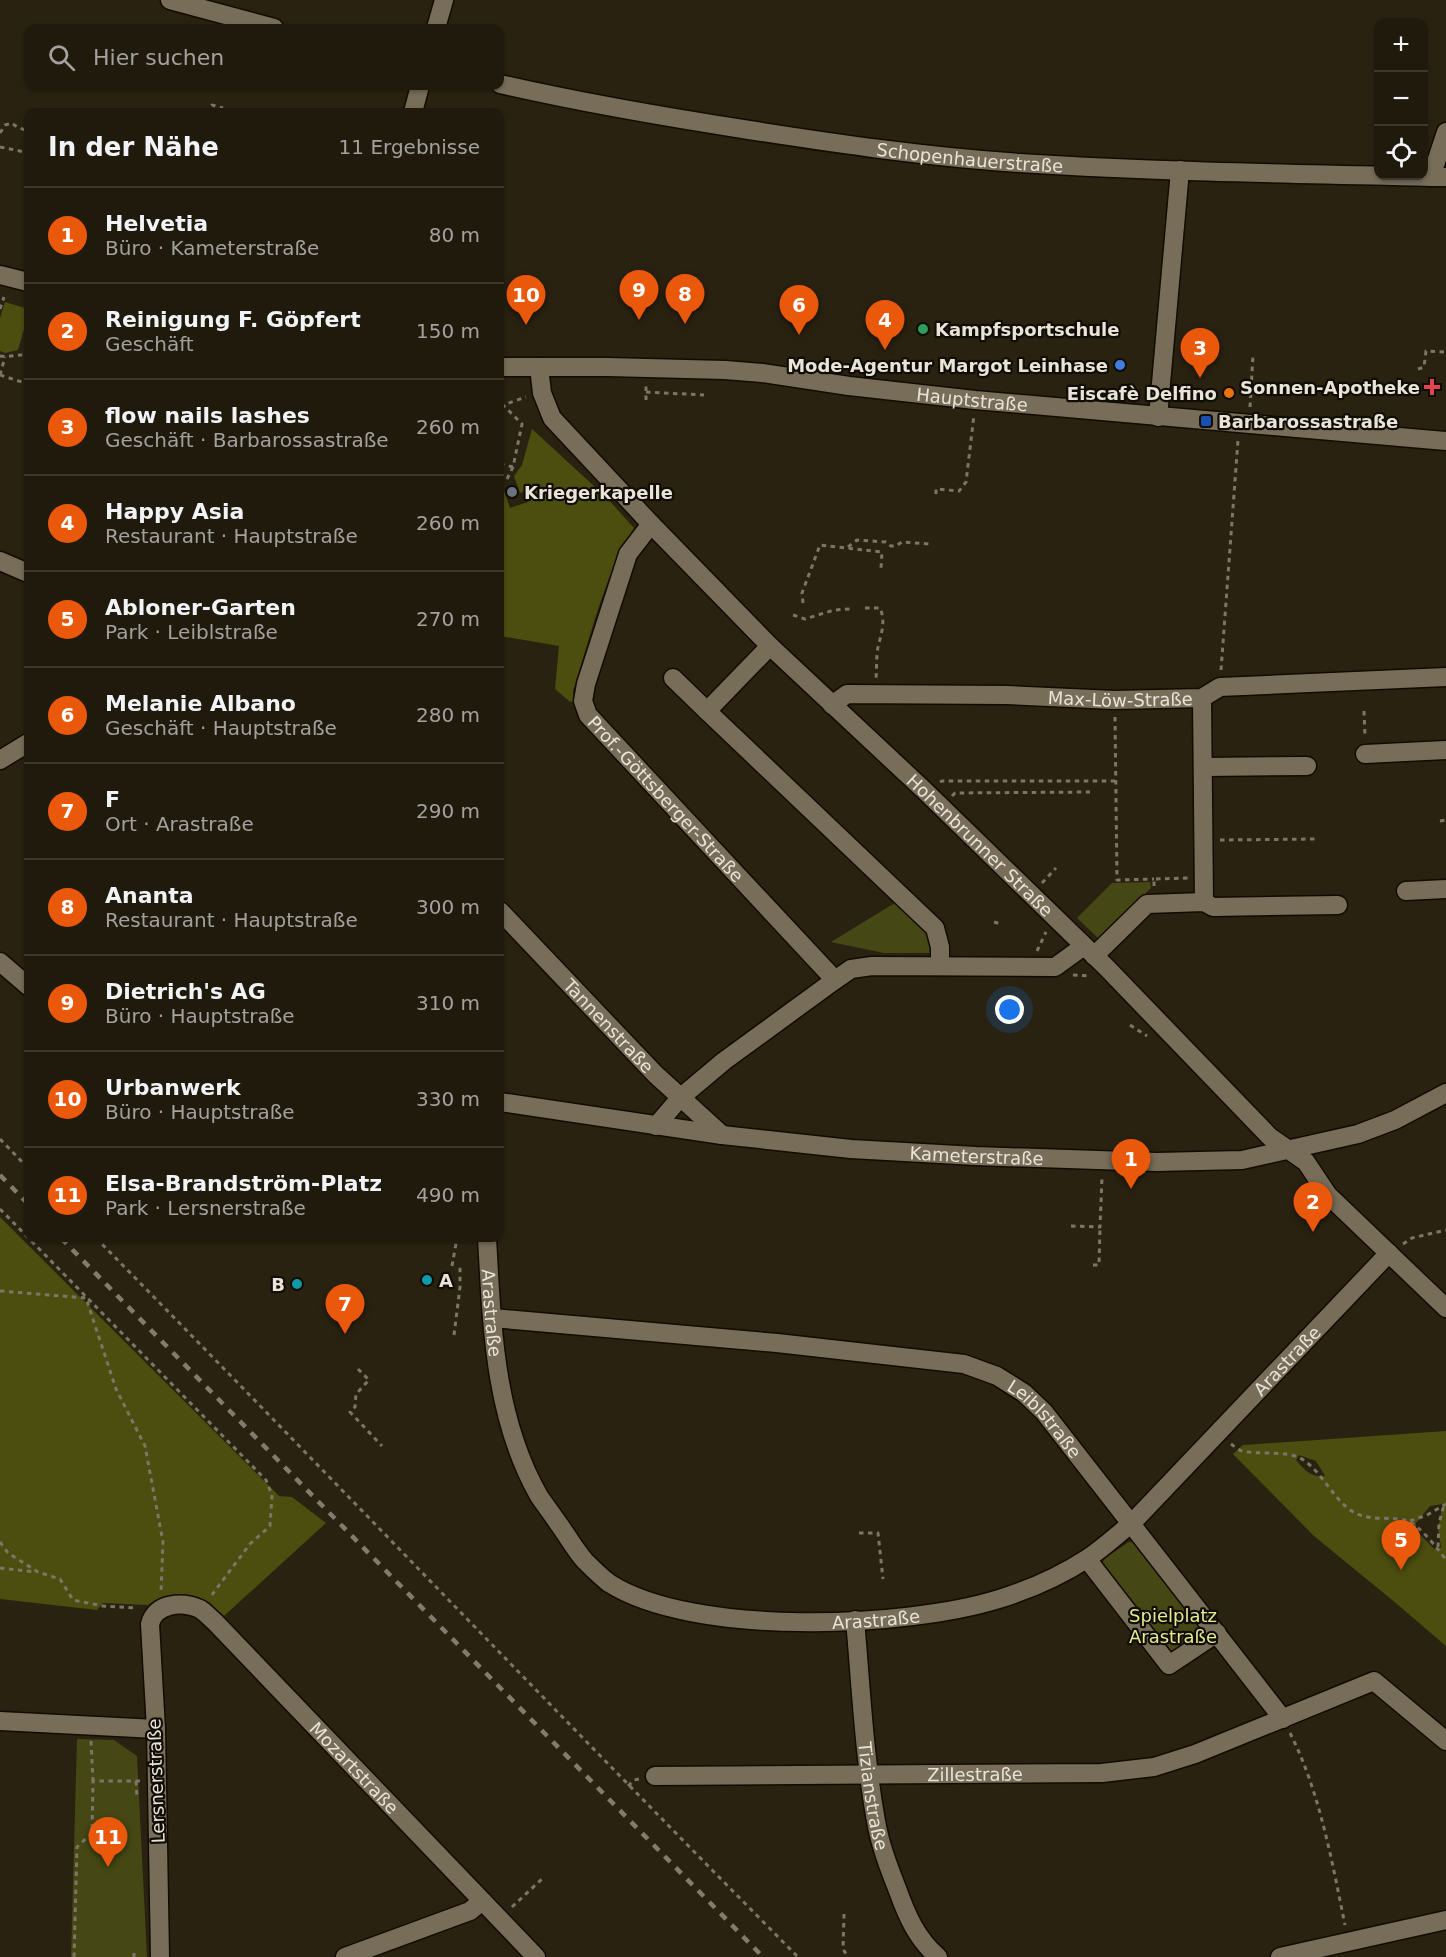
<!DOCTYPE html>
<html lang="de">
<head>
<meta charset="utf-8">
<style>
  body { margin:0; font-family:"DejaVu Sans",sans-serif; background:#282316; color:#f1f3f6 }
  .controls { position:absolute; right:18px; top:18px; display:grid; overflow:hidden; border-radius:12px; box-shadow:0 2px 4px #0004 }
  .controls button { width:54px; height:54px; display:grid; place-items:center; padding:0; border:0; border-bottom:2px solid #3d382e; background:#201a0d; color:#f1f3f6; font:30px sans-serif }
  .you { position:absolute; left:1010px; top:1010px; width:21px; height:21px; margin:-15px; border:4px solid #fff; border-radius:50%; background:#1a73e8; box-shadow:0 0 0 9px #1a73e833 }
  .badge { display:grid; place-items:center; width:39px; height:39px; border-radius:50%; background:#ea580c; color:#fff; font-size:20px; font-weight:700 }
  .pin { position:absolute; translate:-50% -50px; filter:drop-shadow(0 2px 3px #0008) }
  .pin::after { content:''; position:absolute; top:32px; width:21px; height:18px; background:inherit; clip-path:polygon(0 0,100% 0,50% 100%) }
  .list { margin:0; padding:0; list-style:none }
  h2 { display:flex; justify-content:space-between; align-items:center; height:78px; margin:0; padding:0 24px; font-size:26px }
  h2 small { font-size:20px; font-weight:400; color:#a2a19d }
  .list li { display:grid; grid-template-columns:39px 1fr auto; gap:18px; align-items:center; box-sizing:border-box; height:96px; padding:0 24px; border-top:2px solid #3d382e }
  .list b { display:block; font-size:22px; white-space:nowrap }
  .list p { margin:0; font-size:20px; white-space:nowrap; color:#a2a19d }
  .list em { font-size:20px; font-style:normal; color:#a2a19d }
  .icon { flex:none; width:33px; height:33px; fill:none; stroke:currentColor; stroke-width:2; stroke-linecap:round; stroke-linejoin:round }
  .map { position:relative; flex:none; width:1446px; height:1957px; overflow:hidden }
  .search { position:absolute; background:#201a0d; box-shadow:0 2px 4px #0004; left:24px; top:24px; width:480px; height:66px; display:flex; align-items:center; gap:15px; box-sizing:border-box; padding:0 21px; border-radius:12px; color:#a2a19d; font-size:22px }
  .panel { position:absolute; background:#201a0d; box-shadow:0 2px 4px #0004; left:24px; top:108px; width:480px; height:1134px; border-radius:12px }
  .map>svg:first-child { display:block }
  .green { fill:#454814 }
  .forest { fill:#4b4e0e; fill-rule:evenodd }
  .lines { fill:none; stroke-linecap:round; stroke-linejoin:round }
  .minor-casing { stroke:#130b00; stroke-width:21 }
  .path { stroke:#7d7567; stroke-width:3; stroke-dasharray:4.5 4.5; stroke-linecap:butt }
  .minor { stroke:#776d59; stroke-width:18 }
  .rail { stroke:#837c6e; stroke-width:4.5; stroke-dasharray:8 8; stroke-linecap:butt }
  .leisure-dot { fill:#2e9e5b; stroke:#100c06; stroke-width:2 }
  .shop-dot { fill:#3f7fe0; stroke:#100c06; stroke-width:2 }
  .health-dot { fill:#e0444e; stroke:#100c06; stroke-width:2 }
  .food-dot { fill:#e8710a; stroke:#100c06; stroke-width:2 }
  .transit-dot { fill:#1a4fb4; stroke:#100c06; stroke-width:2 }
  .worship-dot { fill:#6b7280; stroke:#100c06; stroke-width:2 }
  .culture-dot { fill:#0f9aa8; stroke:#100c06; stroke-width:2 }
  .labels { text-anchor:middle; dominant-baseline:central; stroke-width:4.5; stroke-linejoin:round; paint-order:stroke }
  .street-label { font-size:18px; fill:#e9e3d8; stroke:#100c06 }
  .poi-label { font-size:18px; font-weight:bold; fill:#e9e3d8; stroke:#100c06; text-anchor:start }
  .park-label { font-size:18px; fill:#e4eb91; stroke:#100c06 }
</style>
</head>
<body>
<div class="map">
<svg width="1446" height="1957" viewBox="0 0 1446 1957">
  <rect width="100%" height="100%" fill="#2a2211"/>
  <path class="green" d="M1150 882 1151 888 1099 939 1077 918 1112 883Z
    M898 901 928 931 932 953H884L831 942Z
    M1129 1542H1134L1203 1629 1202 1637 1171 1661 1102 1564 1105 1558Z
    M77 1739 114 1740 137 1756 147 1957H71Z"/>
  <path class="forest" d="M5 302 28 309V315L18 350 5 353 0 351V318Z
    M532 429 607 498 634 528C606 573 593 627 577 678L573 691 574 703 569 701 555 689 559 646 500 636V485H502L510 508 528 502 525 491 520 493 514 476 522 465Z
    M0 1217 279 1496 292 1497 326 1523 224 1616 209 1602 178 1595 157 1599 148 1605 103 1603 97 1610 0 1599Z
    M1446 1431V1646L1397 1604 1314 1536 1233 1454 1243 1445ZM1299 1455 1316 1461 1325 1476C1312 1478 1304 1470 1296 1460ZM1443 1504 1438 1529 1441 1547 1434 1549 1416 1530V1523L1430 1506Z"/>
  <g class="lines">
    <defs>
      <g id="minor">
        <path d="M170 0 274 28"/>
        <path d="M436 28 444 0"/>
        <path id="s1" d="M500 84C582 103 665 117 749 130 839 144 929 157 1020 163 1162 172 1304 174 1446 177"/>
        <path d="M413 112 420 86"/>
        <path d="M1431 177 1446 132"/>
        <path d="M0 275 28 282"/>
        <path id="s2" d="M500 367H608L725 370 762 373 849 386 975 400 1446 441"/>
        <path id="s3" d="M539 367 542 393 552 418 651 524 770 646 925 791 1106 967 1270 1137 1306 1162 1328 1195 1446 1308"/>
        <path d="M1158 417 1180 170"/>
        <path id="s4" d="M651 524 628 554 586 684 583 701 588 715 835 980 851 969 872 966 1055 967 1084 946"/>
        <path d="M0 561 28 573"/>
        <path d="M770 646 707 711 935 928 940 947V966"/>
        <path d="M673 678 707 711"/>
        <path d="M1202 698 1204 902"/>
        <path id="s5" d="M832 705 847 694 1007 695 1114 700 1202 698 1220 687 1446 677"/>
        <path d="M1365 754 1446 750"/>
        <path d="M0 760 28 743"/>
        <path d="M1203 767 1307 766"/>
        <path d="M1406 891 1446 889"/>
        <path id="s6" d="M500 911 655 1074 722 1135"/>
        <path d="M1094 956 1147 904 1204 902 1213 907 1338 905"/>
        <path d="M0 962 28 986"/>
        <path id="s7" d="M500 1102 722 1135 851 1149 976 1156 1157 1162 1242 1160 1358 1134 1395 1120 1446 1093"/>
        <path d="M656 1126 680 1098 724 1061 835 980"/>
        <path id="s8" d="M487 1238C492 1326 494 1417 539 1496 545 1505 552 1514 558 1523 567 1535 575 1550 585 1561 592 1568 601 1577 609 1583 693 1637 906 1628 999 1599 1028 1590 1062 1575 1088 1558 1103 1548 1117 1535 1132 1523L1389 1253"/>
        <path id="s9" d="M492 1318 777 1343 964 1364 997 1376 1024 1393 1044 1412 1283 1719"/>
        <path d="M1087 1559 1169 1665 1217 1633"/>
        <path id="s10" d="M855 1620C861 1687 864 1755 876 1821 880 1845 889 1868 898 1891 907 1916 917 1939 938 1957"/>
        <path d="M0 1721 156 1729"/>
        <path id="s11" d="M655 1776 1102 1773 1154 1767 1195 1754 1374 1681 1446 1741"/>
        <path id="s12" d="M160 1957 156 1729 150 1624C155 1603 182 1601 200 1609 205 1612 210 1618 215 1622L536 1957"/>
        <path d="M345 1957 470 1911 482 1901"/>
        <path d="M1280 1957 1446 1920"/>
      </g>
    </defs>
    <use href="#minor" class="minor-casing"/>
    <path class="path" d="M205 112 212 105 223 108
      M0 133 5 125 12 123 17 127 28 131
      M0 147 20 151 28 155
      M0 309 4 297
      M0 356C10 358 18 353 28 356
      M1418 369 1424 367 1426 351 1445 352
      M0 375 28 384
      M0 375 5 357
      M646 392 704 395
      M646 400V384
      M500 404 503 405 526 397
      M1250 407 1253 355
      M500 464 513 467 522 424 503 405
      M507 479 513 467
      M936 494V489L959 491 966 482 974 415
      M848 547 857 540 886 542 891 546H896L902 542 929 544
      M803 603 802 593 820 545 882 552 881 568
      M865 608H880C886 621 881 635 878 647 876 657 877 668 876 678
      M793 615 805 619 834 610 851 609
      M1221 670 1238 440
      M1364 711 1365 736
      M1115 717 1117 880 1154 879
      M940 782 942 781H1115
      M952 796 955 793 1090 792
      M1440 821 1446 820
      M1220 840 1317 839
      M1042 883 1056 868
      M1154 886V879L1189 878
      M994 922 1001 924
      M1037 951 1046 932
      M1073 975 1091 976
      M1130 1025 1147 1036
      M0 1139 28 1168
      M0 1209 266 1480 272 1495 270 1526 250 1544 211 1596
      M1071 1226 1100 1227 1102 1178
      M96 1238C331 1477 562 1719 798 1957
      M1403 1244 1412 1238 1446 1230
      M1093 1265H1099L1100 1227
      M452 1266 457 1238
      M0 1291 86 1298 116 1389 145 1446 163 1542 161 1592
      M454 1335 460 1287V1267
      M358 1369 369 1380 356 1394 355 1407 350 1412 382 1446
      M1231 1444C1234 1446 1238 1450 1242 1451 1259 1455 1286 1450 1302 1459 1324 1473 1335 1504 1357 1514 1373 1521 1392 1516 1408 1521 1418 1524 1440 1551 1446 1560
      M1410 1521 1427 1515 1446 1504
      M859 1533H878L883 1579
      M0 1542 8 1553 38 1572 60 1579 73 1600 103 1606 137 1608
      M1438 1547 1439 1523 1444 1505
      M0 1568 36 1572
      M1290 1733C1320 1792 1332 1862 1345 1925
      M91 1741 93 1781
      M136 1781 137 1798
      M628 1786 634 1780 639 1779
      M512 1907 544 1877
      M844 1914 843 1949 848 1957
      M134 1953V1957
      M74 1957 77 1847 92 1833 93 1781H140"/>
    <use href="#minor" class="minor"/>
    <path class="rail" d="M0 1175 28 1204
      M61 1238 763 1957"/>
  </g>
  <circle class="leisure-dot" cx="923" cy="329" r="6"/>
  <circle class="shop-dot" cx="1120" cy="365" r="6"/>
  <path class="health-dot" d="M1429 378h6v6h6v6h-6v6h-6v-6h-6v-6h6z"/>
  <circle class="food-dot" cx="1229" cy="393" r="6"/>
  <rect class="transit-dot" x="1200" y="415" width="12" height="12" rx="3"/>
  <circle class="worship-dot" cx="512" cy="492" r="6"/>
  <g class="culture-dot">
    <circle cx="427" cy="1280" r="6"/>
    <circle cx="297" cy="1284" r="6"/>
  </g>
  <g class="labels">
    <g class="street-label">
      <text stroke="none"><textPath href="#s1" startOffset="476">Schopenhauerstraße</textPath></text>
      <text stroke="none"><textPath href="#s2" startOffset="474">Hauptstraße</textPath></text>
      <text stroke="none"><textPath href="#s5" startOffset="292">Max-Löw-Straße</textPath></text>
      <text stroke="none"><textPath href="#s4" startOffset="321">Prof.-Göttsberger-Straße</textPath></text>
      <text stroke="none"><textPath href="#s3" startOffset="658">Hohenbrunner Straße</textPath></text>
      <text stroke="none"><textPath href="#s6" startOffset="158">Tannenstraße</textPath></text>
      <text stroke="none"><textPath href="#s7" startOffset="480">Kameterstraße</textPath></text>
      <text stroke="none"><textPath href="#s8" startOffset="75">Arastraße</textPath></text>
      <text stroke="none"><textPath href="#s8" startOffset="1155">Arastraße</textPath></text>
      <text stroke="none"><textPath href="#s9" startOffset="574">Leiblstraße</textPath></text>
      <text stroke="none"><textPath href="#s8" startOffset="651">Arastraße</textPath></text>
      <text stroke="none"><textPath href="#s12" startOffset="614">Mozartstraße</textPath></text>
      <text stroke="none"><textPath href="#s11" startOffset="320">Zillestraße</textPath></text>
      <text transform="translate(156 1781) rotate(-92)">Lersnerstraße</text>
      <text stroke="none"><textPath href="#s10" startOffset="177">Tizianstraße</textPath></text>
    </g>
    <g class="poi-label">
      <text x="935" y="329">Kampfsportschule</text>
      <text x="1108" y="365" text-anchor="end">Mode-Agentur Margot Leinhase</text>
      <text x="1420" y="387" text-anchor="end">Sonnen-Apotheke</text>
      <text x="1217" y="393" text-anchor="end">Eiscafè Delfino</text>
      <text x="1218" y="421">Barbarossastraße</text>
      <text x="524" y="492">Kriegerkapelle</text>
      <text x="439" y="1280">A</text>
      <text x="285" y="1284" text-anchor="end">B</text>
    </g>
    <g class="park-label">
      <text x="1173" y="1615">Spielplatz<tspan x="1173" dy="21">Arastraße</tspan></text>
    </g>
  </g>
</svg>
<div class="controls">
<button>+</button>
<button>−</button>
<button><svg class="icon" aria-label="locate" viewBox="0 0 24 24"><circle cx="12" cy="12" r="6"/><path d="M12 2v4M12 18v4M2 12h4M18 12h4"/></svg></button>
</div>
<div class="you"></div>
<div class="pin badge" style="left:1131px;top:1189px">1</div>
<div class="pin badge" style="left:1313px;top:1232px">2</div>
<div class="pin badge" style="left:1200px;top:378px">3</div>
<div class="pin badge" style="left:885px;top:350px">4</div>
<div class="pin badge" style="left:1401px;top:1570px">5</div>
<div class="pin badge" style="left:799px;top:335px">6</div>
<div class="pin badge" style="left:345px;top:1334px">7</div>
<div class="pin badge" style="left:685px;top:324px">8</div>
<div class="pin badge" style="left:639px;top:320px">9</div>
<div class="pin badge" style="left:526px;top:325px">10</div>
<div class="pin badge" style="left:108px;top:1867px">11</div>
<div class="search"><svg class="icon" aria-label="search" viewBox="0 0 24 24"><circle cx="10" cy="10" r="6"/><path d="M15 15l6 6"/></svg>Hier suchen</div>
<section class="panel">
<h2>In der Nähe<small>11 Ergebnisse</small></h2>
<ul class="list">
<li><span class="badge">1</span><div><b>Helvetia</b><p>Büro · Kameterstraße</p></div><em>80 m</em></li>
<li><span class="badge">2</span><div><b>Reinigung F. Göpfert</b><p>Geschäft</p></div><em>150 m</em></li>
<li><span class="badge">3</span><div><b>flow nails lashes</b><p>Geschäft · Barbarossastraße</p></div><em>260 m</em></li>
<li><span class="badge">4</span><div><b>Happy Asia</b><p>Restaurant · Hauptstraße</p></div><em>260 m</em></li>
<li><span class="badge">5</span><div><b>Abloner-Garten</b><p>Park · Leiblstraße</p></div><em>270 m</em></li>
<li><span class="badge">6</span><div><b>Melanie Albano</b><p>Geschäft · Hauptstraße</p></div><em>280 m</em></li>
<li><span class="badge">7</span><div><b>F</b><p>Ort · Arastraße</p></div><em>290 m</em></li>
<li><span class="badge">8</span><div><b>Ananta</b><p>Restaurant · Hauptstraße</p></div><em>300 m</em></li>
<li><span class="badge">9</span><div><b>Dietrich's AG</b><p>Büro · Hauptstraße</p></div><em>310 m</em></li>
<li><span class="badge">10</span><div><b>Urbanwerk</b><p>Büro · Hauptstraße</p></div><em>330 m</em></li>
<li><span class="badge">11</span><div><b>Elsa-Brandström-Platz</b><p>Park · Lersnerstraße</p></div><em>490 m</em></li>
</ul>
</section>
</div>
</body>
</html>
